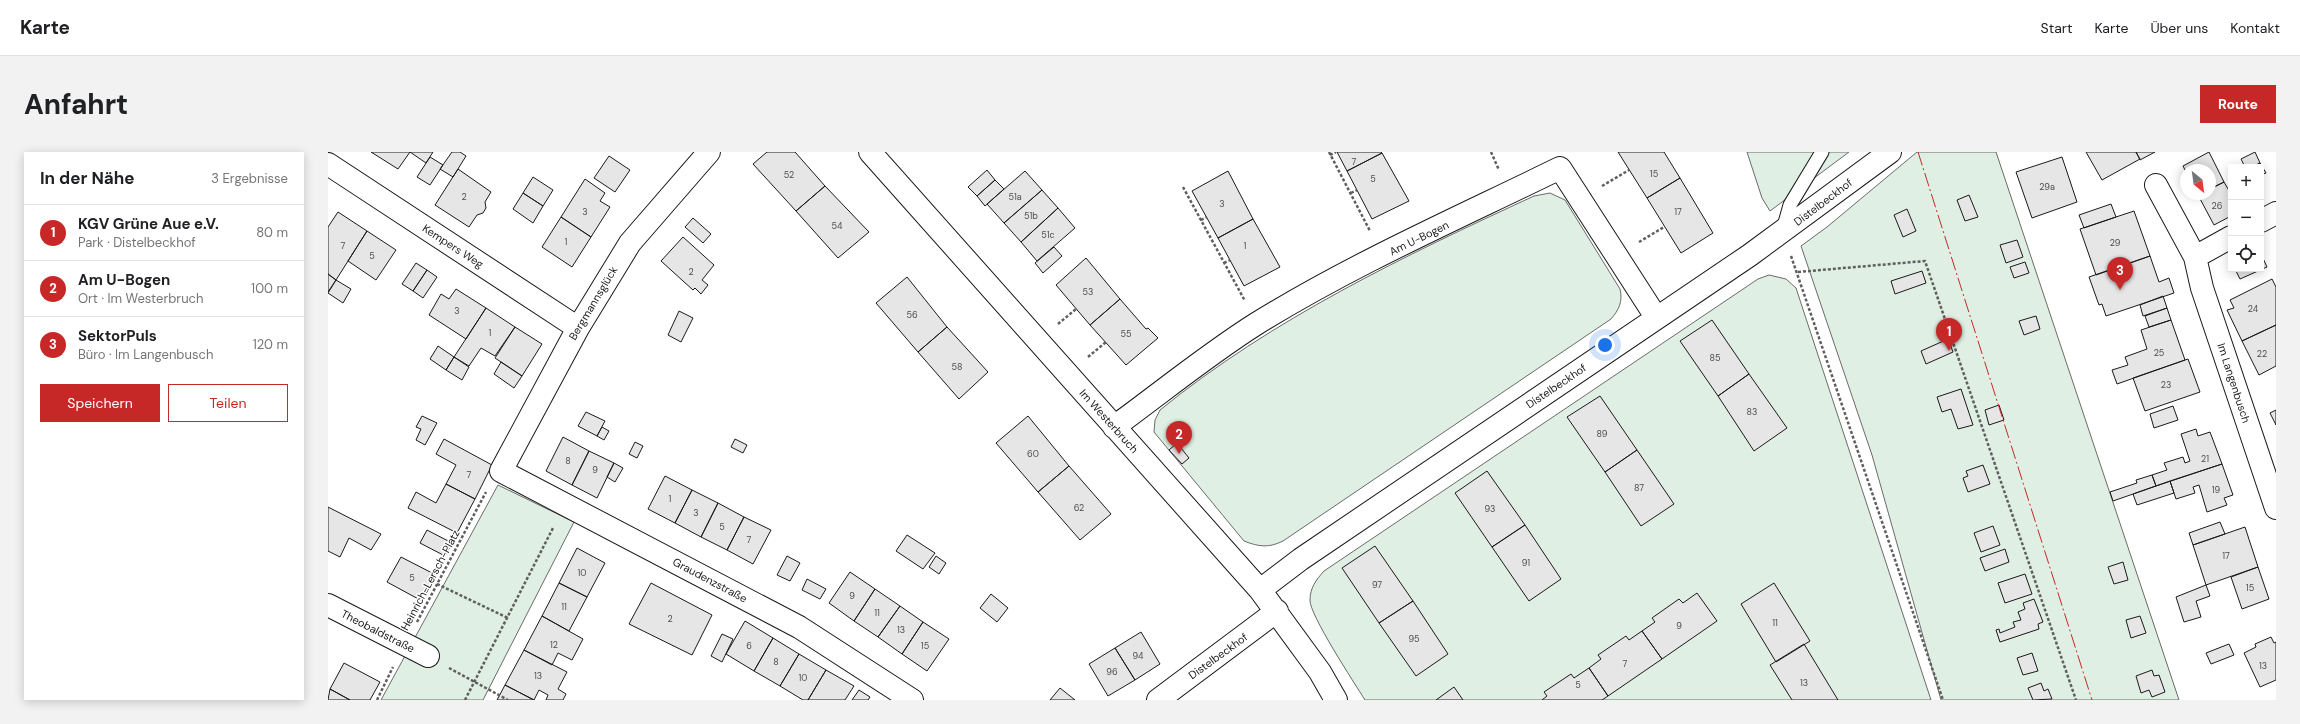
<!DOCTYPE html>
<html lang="de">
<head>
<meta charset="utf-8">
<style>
  body { margin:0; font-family:"DM Sans",sans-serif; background:#f2f2f2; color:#202124 }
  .controls { position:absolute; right:12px; top:12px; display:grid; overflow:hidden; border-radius:0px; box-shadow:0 2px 10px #0003 }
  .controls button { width:36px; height:36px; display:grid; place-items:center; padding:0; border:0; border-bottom:1px solid #e0e0e0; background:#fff; color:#202124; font:20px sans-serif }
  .compass { position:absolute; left:1852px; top:12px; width:36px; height:36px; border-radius:50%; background:#fff; box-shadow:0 2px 10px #0003; rotate:151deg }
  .you { position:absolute; left:1277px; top:193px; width:14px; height:14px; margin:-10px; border:3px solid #fff; border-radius:50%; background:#1a73e8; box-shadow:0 0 0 6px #1a73e833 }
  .badge { display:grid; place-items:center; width:26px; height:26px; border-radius:50%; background:#c62828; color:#fff; font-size:13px; font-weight:700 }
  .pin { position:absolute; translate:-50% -33px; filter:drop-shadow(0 1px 2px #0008) }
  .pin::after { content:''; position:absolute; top:21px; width:14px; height:12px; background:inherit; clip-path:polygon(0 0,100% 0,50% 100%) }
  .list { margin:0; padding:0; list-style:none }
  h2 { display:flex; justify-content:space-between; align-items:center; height:52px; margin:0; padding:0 16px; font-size:17px }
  h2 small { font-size:13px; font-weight:400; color:#757577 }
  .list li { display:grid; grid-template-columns:26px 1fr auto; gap:12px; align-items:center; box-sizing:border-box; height:56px; padding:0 16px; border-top:1px solid #e0e0e0 }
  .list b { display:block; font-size:15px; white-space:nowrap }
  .list p { margin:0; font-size:13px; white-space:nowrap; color:#757577 }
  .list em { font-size:13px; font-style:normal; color:#757577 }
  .actions { display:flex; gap:8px; padding:12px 16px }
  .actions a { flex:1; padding:9px 0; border:1px solid #c62828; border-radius:0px; text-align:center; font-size:14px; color:#c62828 }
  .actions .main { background:#c62828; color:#fff }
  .icon { flex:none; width:22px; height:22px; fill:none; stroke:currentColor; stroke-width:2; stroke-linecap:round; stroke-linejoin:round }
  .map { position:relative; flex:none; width:1948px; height:548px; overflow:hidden; border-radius:0px }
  header { display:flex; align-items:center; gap:24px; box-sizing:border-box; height:56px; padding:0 20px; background:#fff; border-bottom:1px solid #e0e0e0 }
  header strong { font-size:19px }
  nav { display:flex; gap:22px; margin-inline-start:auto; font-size:14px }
  .intro { display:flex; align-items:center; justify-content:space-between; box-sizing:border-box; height:96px; padding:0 24px }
  h1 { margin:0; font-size:28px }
  .button { padding:10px 18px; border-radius:0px; background:#c62828; color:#fff; font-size:14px; font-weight:700 }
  main { display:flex; gap:24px; padding:0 24px }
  aside { flex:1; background:#fff; border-radius:0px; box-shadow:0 2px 10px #0003 }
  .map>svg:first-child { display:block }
  .green { fill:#e0efe3; stroke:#6a6a6a }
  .building { fill:#e6e6e6; stroke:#1a1a1a }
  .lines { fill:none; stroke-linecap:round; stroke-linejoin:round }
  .lane-casing { stroke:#1a1a1a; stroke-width:15 }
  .street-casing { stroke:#1a1a1a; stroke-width:24 }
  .path { stroke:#5f5f5f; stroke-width:2.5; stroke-dasharray:3 2; stroke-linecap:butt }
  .lane { stroke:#fff; stroke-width:13 }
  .street { stroke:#fff; stroke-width:22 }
  .power { stroke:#c62828; stroke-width:1; stroke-dasharray:14 3 2 3; stroke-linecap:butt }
  .labels { text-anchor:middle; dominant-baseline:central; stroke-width:3; stroke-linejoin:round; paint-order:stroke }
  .number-label { font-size:9px; fill:#4d4d4d }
  .street-label { font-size:11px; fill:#1a1a1a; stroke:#fff }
</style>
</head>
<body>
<header>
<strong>Karte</strong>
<nav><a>Start</a><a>Karte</a><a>Über uns</a><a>Kontakt</a></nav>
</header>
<div class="intro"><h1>Anfahrt</h1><a class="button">Route</a></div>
<main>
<aside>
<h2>In der Nähe<small>3 Ergebnisse</small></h2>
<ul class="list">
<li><span class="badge">1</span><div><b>KGV Grüne Aue e.V.</b><p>Park · Distelbeckhof</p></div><em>80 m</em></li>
<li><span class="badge">2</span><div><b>Am U-Bogen</b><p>Ort · Im Westerbruch</p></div><em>100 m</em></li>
<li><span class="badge">3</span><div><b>SektorPuls</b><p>Büro · Im Langenbusch</p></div><em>120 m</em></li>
</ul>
<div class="actions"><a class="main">Speichern</a><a>Teilen</a></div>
</aside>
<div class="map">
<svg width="1948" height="548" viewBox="0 0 1948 548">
  <rect width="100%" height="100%" fill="#fff"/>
  <path class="green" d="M1419 0H1521L1442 59 1434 46Z
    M1589 0H1668L1851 548H1613L1544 303 1473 94 1499 75Z
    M1222 41 1237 48 1292 137C1295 149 1291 158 1283 167L955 389C941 396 931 395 916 389L826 280 827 268 832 258C944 167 1076 104 1206 44Z
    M1441 123 1458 127 1468 136 1603 548H1037C1027 532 981 462 982 448 982 436 988 428 996 419L1430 127Z
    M170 333 246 370 155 548H53Z"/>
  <path class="building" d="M43 0H105L98 11 82 0 70 17Z
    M124 0H132L138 4 125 25 112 17Z
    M439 0H467L497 34 468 59 425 12Z
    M1009 0H1053L1054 1 1019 19Z
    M1290 0H1336L1352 26 1319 46Z
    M1758 0H1808L1812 7 1774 28Z
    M1808 0H1827L1812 8Z
    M1881 0 1896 30 1882 37V18H1858V20L1855 14Z
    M1927 0 1932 11 1924 15H1917L1913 7Z
    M1054 1 1081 49 1044 67 1019 19Z
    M281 4 302 18 287 40 266 26Z
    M102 5 115 13 102 33 89 25Z
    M1734 5 1749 50 1704 66 1688 20Z
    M1932 11 1938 21 1933 23V15H1924Z
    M130 17 163 40 157 50 158 56 155 61 149 63 141 75 107 53Z
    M659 18 667 28 649 44 640 35Z
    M697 19 714 38 676 71 659 52Z
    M900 19 925 67 890 86 864 39Z
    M205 25 225 38 215 54 195 41Z
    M1352 26 1385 81 1353 101 1319 46Z
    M257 27 277 41 272 49 282 55 263 85 233 65Z
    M667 28 676 37 657 54 649 44Z
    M1896 30 1903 42V64L1886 73 1870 43 1882 42V37Z
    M497 34 541 80 510 106 468 59Z
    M714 38 730 56 693 90 676 71Z
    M195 41 215 54 205 71 185 57Z
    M1641 43 1650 65 1637 69 1629 48Z
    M1783 52 1788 65 1756 76 1751 63Z
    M730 56 747 76 709 109 693 90Z
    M1579 57 1588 79 1575 85 1566 63Z
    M1806 59 1822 104 1768 123 1752 77Z
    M10 60 39 79 8 128 0 122V75Z
    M233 65 263 85 244 115 214 95Z
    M365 66 383 82 375 91 357 75Z
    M925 67 952 115 916 134 890 86Z
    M39 79 68 98 48 128 20 109Z
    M355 85 386 113 374 128 380 133 373 142 367 136 365 138 333 109Z
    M1689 88 1695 105 1678 111 1672 93Z
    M726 95 734 104 715 121 707 111Z
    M1933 102 1939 115 1912 127 1907 117H1933Z
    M1822 104 1831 130 1841 126 1846 141 1778 164 1774 152 1771 153 1761 125Z
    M758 106 792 147 762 173 728 133Z
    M1697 110 1701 121 1686 126 1682 115Z
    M88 111 99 118 85 139 74 132Z
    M99 118 109 125 95 146 85 139Z
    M1594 119 1598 131 1567 142 1563 129Z
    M0 122 8 128 0 140Z
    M579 125 619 175 590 200 548 151Z
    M1944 127 1948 135V173L1914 189 1899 158 1906 156 1902 148Z
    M8 128 23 137 15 151 0 141Z
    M128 137 158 156 138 187 101 163 113 142 121 147Z
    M1835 144 1839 156 1815 164 1812 153Z
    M792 147 818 177 820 176 830 186 798 213 762 173Z
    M158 156 187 175 167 204 153 196 141 214 126 205Z
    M1839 156 1843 168 1821 175 1817 164Z
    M351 159 365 166 353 190 340 183Z
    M1708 164 1712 177 1696 183 1691 169Z
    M1384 168 1421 222 1390 244 1352 189Z
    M1843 168 1857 208 1789 232 1784 218 1800 213 1797 205 1819 197 1813 178Z
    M1948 173V214L1931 223 1914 189Z
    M187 175 214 192 194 224 167 206Z
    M619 175 660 220 631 247 590 200Z
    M1620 187 1625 200 1598 212 1593 199Z
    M110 194 126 205 118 218 102 207Z
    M126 205 141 215 134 228 118 218Z
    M1860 207 1872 240 1817 259 1805 226Z
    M173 210 194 224 186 236 166 222Z
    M1421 222 1459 276 1426 299 1390 244Z
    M1633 237 1645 273 1630 277 1623 257 1614 260 1609 245Z
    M1272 244 1309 298 1277 320 1239 265Z
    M1671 253 1676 268 1661 273 1657 258Z
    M1845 254 1850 268 1826 276 1822 262Z
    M1948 258V273L1942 261Z
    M258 260 277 269 269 284 250 274Z
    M94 264 109 271 97 293 88 288 93 277 88 275Z
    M700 264 741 314 710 340 668 291Z
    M274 275 281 279 276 288 269 284Z
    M1868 277 1870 284 1882 280 1894 312 1828 334 1824 323 1839 318 1836 311 1855 305 1857 311 1862 309 1853 282Z
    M235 285 261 299 244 333 218 319Z
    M116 287 164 313 147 347 118 332 128 313 108 302Z
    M407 287 419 293 415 301 403 295Z
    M307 290 315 294 309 306 301 302Z
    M849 291 861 306 854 312 841 298Z
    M1309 298 1346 352 1313 374 1277 320Z
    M261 299 286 311 269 346 244 333Z
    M286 311 295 316 287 330 279 325Z
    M1894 312 1905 343 1896 346 1899 353 1879 360 1871 333 1865 335 1867 341 1848 347 1842 329Z
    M1655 313 1662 332 1640 340 1635 326 1640 324 1638 319Z
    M741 314 783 362 752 388 710 340Z
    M1159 319 1197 373 1164 395 1127 341Z
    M1824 323 1828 334 1785 349 1782 340 1809 331 1808 328Z
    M337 324 364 338 347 371 320 357Z
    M1842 329 1846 341 1809 353 1805 342Z
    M118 332 147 347 129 381 80 356 88 340 108 351Z
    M364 338 390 351 373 385 347 371Z
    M390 351 416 365 399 398 373 385Z
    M0 355 53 382 43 398 21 386 12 405 0 399Z
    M416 365 443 378 425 412 399 398Z
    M1892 370 1897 382 1865 393 1861 381Z
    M1197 373 1233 427 1201 449 1164 395Z
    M1665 374 1672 393 1653 400 1646 381Z
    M1917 375 1930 415 1878 433 1865 393Z
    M99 378 124 391 117 404 92 391Z
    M579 383 607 401 595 417 568 399Z
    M1047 394 1085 449 1051 471 1014 416Z
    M249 396 277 411 259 445 231 431Z
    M1677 397 1681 410 1657 419 1652 406Z
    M459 404 472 411 462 429 449 423Z
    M608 404 618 411 611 422 601 415Z
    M73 405 108 423 94 449 59 430Z
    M1795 410 1800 428 1786 432 1780 415Z
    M1930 415 1941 447 1914 457 1903 425Z
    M522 420 547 437 526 469 501 451Z
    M1697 422 1704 442 1677 451 1670 431Z
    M479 427 498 437 492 447 474 438Z
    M231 431 259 445 241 479 214 464Z
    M323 431 384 463 364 503 301 472Z
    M1446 431 1482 489 1448 510 1413 452Z
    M1878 433 1882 444 1868 449 1873 465 1856 470 1848 445Z
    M547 437 572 454 550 485 526 469Z
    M1369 441 1389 469 1334 507 1314 479 1327 470 1324 466 1351 447 1355 451Z
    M663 442 680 456 669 470 652 456Z
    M1706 447 1715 470 1710 472 1711 477 1672 490 1668 478 1671 477 1672 481 1687 475 1685 470 1693 468 1690 460 1697 457 1695 451Z
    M1085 449 1120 502 1088 524 1051 471Z
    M572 454 595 470 574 502 550 485Z
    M214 464 255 487 244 508 230 501 224 513 196 498Z
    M1812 464 1818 481 1803 486 1798 468Z
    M417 469 445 486 426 519 398 502Z
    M595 470 621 487 599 519 574 502Z
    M1314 479 1334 507 1280 544 1261 516 1273 507 1270 503 1298 484 1301 488Z
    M813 480 832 512 807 528 787 496Z
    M394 482 405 487 394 510 383 504Z
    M1943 485 1946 491 1948 490V528L1932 535 1916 501 1928 495 1927 492Z
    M445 486 471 502 452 534 426 519Z
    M1476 492 1510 548H1464L1442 513Z
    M1901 492 1906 503 1883 512 1878 501Z
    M787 496 807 528 780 544 761 512Z
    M196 498 239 520 230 537 238 542 235 548H218L220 543 211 538 206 548 177 533Z
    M1704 501 1710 519 1695 523 1689 506Z
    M471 502 498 518 480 548H475L452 534Z
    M16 511 52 530 42 548H22L2 537Z
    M1261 516 1280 544 1274 548H1214L1219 544 1216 540 1243 522 1246 526Z
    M498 518 526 534 517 548H480Z
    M1824 518 1826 524 1831 523 1837 540 1824 545 1821 538 1813 541 1808 524Z
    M1713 531 1716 539 1720 537 1724 547 1705 548 1700 536Z
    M177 533 206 548H169Z
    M1126 535 1135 548H1108Z
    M732 536 747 548H722Z
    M2 537 22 548H0Z
    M531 538 542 545 540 548H524Z"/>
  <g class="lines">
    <defs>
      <path id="lane" d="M1455 78 1462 53 1494 0"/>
      <path id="street" d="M381 0 302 91 250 176 173 319 471 475 584 548
        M542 0 932 438 992 520 1008 548
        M0 12 250 176
        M1828 33 1867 105 1874 136 1948 356
        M1933 69 1948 61
        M1867 105 1903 85
        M786 275C834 240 879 203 928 172 1025 112 1130 66 1232 16L1328 165
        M932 438 973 407 1422 103 1562 0
        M0 453 100 504
        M830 548 949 459"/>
    </defs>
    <use href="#lane" class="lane-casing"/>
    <use href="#street" class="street-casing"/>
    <path class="path" d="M1001 0 1042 79
      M1163 0 1171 18
      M1002 3 1008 0
      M1274 34 1301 18
      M855 35 917 149
      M1023 41 1029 38
      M873 68 879 65
      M1311 90 1336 75
      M1463 104 1615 548
      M896 111 902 108
      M1470 120 1597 109 1748 548
      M730 172 748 157
      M760 205 778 190
      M109 432 180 466
      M89 470 158 340
      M121 516 180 548
      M49 548 65 515
      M137 548 225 376"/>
    <use href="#lane" class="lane"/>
    <use href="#street" class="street"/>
    <path class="power" d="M1590 0 1764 548"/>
  </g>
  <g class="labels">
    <g class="number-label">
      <text x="1026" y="10">7</text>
      <text x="1326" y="22">15</text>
      <text x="461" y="23">52</text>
      <text x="1045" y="27">5</text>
      <text x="1719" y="35">29a</text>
      <text x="136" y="45">2</text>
      <text x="687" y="45">51a</text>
      <text x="894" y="52">3</text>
      <text x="1889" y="54">26</text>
      <text x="257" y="60">3</text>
      <text x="1350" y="60">17</text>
      <text x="703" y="64">51b</text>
      <text x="509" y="74">54</text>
      <text x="720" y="83">51c</text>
      <text x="238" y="90">1</text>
      <text x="1787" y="91">29</text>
      <text x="15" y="94">7</text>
      <text x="917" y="94">1</text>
      <text x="44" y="104">5</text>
      <text x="363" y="120">2</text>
      <text x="760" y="140">53</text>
      <text x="1925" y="157">24</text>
      <text x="129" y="159">3</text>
      <text x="584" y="163">56</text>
      <text x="162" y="181">1</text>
      <text x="798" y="182">55</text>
      <text x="1831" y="201">25</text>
      <text x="1934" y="202">22</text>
      <text x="1387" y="206">85</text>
      <text x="629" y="215">58</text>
      <text x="1838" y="233">23</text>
      <text x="1424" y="260">83</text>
      <text x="1274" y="282">89</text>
      <text x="705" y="302">60</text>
      <text x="1877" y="307">21</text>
      <text x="240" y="309">8</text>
      <text x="267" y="318">9</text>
      <text x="141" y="323">7</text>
      <text x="1311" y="336">87</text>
      <text x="1888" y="338">19</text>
      <text x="342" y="347">1</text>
      <text x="751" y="356">62</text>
      <text x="1162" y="357">93</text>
      <text x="368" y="361">3</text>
      <text x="394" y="375">5</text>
      <text x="421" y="388">7</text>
      <text x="1898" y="404">17</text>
      <text x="1198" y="411">91</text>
      <text x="254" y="421">10</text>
      <text x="84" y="426">5</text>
      <text x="1049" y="433">97</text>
      <text x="1922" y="436">15</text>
      <text x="524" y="444">9</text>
      <text x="236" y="455">11</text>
      <text x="549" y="461">11</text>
      <text x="342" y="467">2</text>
      <text x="1447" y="471">11</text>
      <text x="1351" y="474">9</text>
      <text x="573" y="478">13</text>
      <text x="1086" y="487">95</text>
      <text x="226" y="493">12</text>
      <text x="421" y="494">6</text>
      <text x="597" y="494">15</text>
      <text x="810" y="504">94</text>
      <text x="448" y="510">8</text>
      <text x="1297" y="512">7</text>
      <text x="1935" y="514">13</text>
      <text x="784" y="520">96</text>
      <text x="210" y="524">13</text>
      <text x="475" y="526">10</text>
      <text x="1476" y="531">13</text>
      <text x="1250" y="533">5</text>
    </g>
    <g class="street-label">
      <text transform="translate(1495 50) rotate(-37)">Distelbeckhof</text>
      <text transform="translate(1091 86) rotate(-26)">Am U-Bogen</text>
      <text transform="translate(125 94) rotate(33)">Kempers Weg</text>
      <text transform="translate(265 151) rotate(-59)">Bergmannsglück</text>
      <text transform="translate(1906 231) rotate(72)">Im Langenbusch</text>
      <text transform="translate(1228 234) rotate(-34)">Distelbeckhof</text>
      <text transform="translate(781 269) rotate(48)">Im Westerbruch</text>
      <text transform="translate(102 428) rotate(-62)">Heinrich-Lersch-Platz</text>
      <text transform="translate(382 428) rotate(28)">Graudenzstraße</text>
      <text transform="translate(50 479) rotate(27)">Theobaldstraße</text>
      <text transform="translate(890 504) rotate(-36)">Distelbeckhof</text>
    </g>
  </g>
</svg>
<div class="controls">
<button>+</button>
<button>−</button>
<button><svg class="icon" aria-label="locate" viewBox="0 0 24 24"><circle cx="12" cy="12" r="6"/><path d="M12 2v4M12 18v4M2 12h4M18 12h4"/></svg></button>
</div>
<svg class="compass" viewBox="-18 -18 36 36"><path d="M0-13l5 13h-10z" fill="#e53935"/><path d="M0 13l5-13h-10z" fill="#757577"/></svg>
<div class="you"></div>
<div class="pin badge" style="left:1621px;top:199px">1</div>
<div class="pin badge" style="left:851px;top:302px">2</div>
<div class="pin badge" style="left:1792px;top:138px">3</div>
</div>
</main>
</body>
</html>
